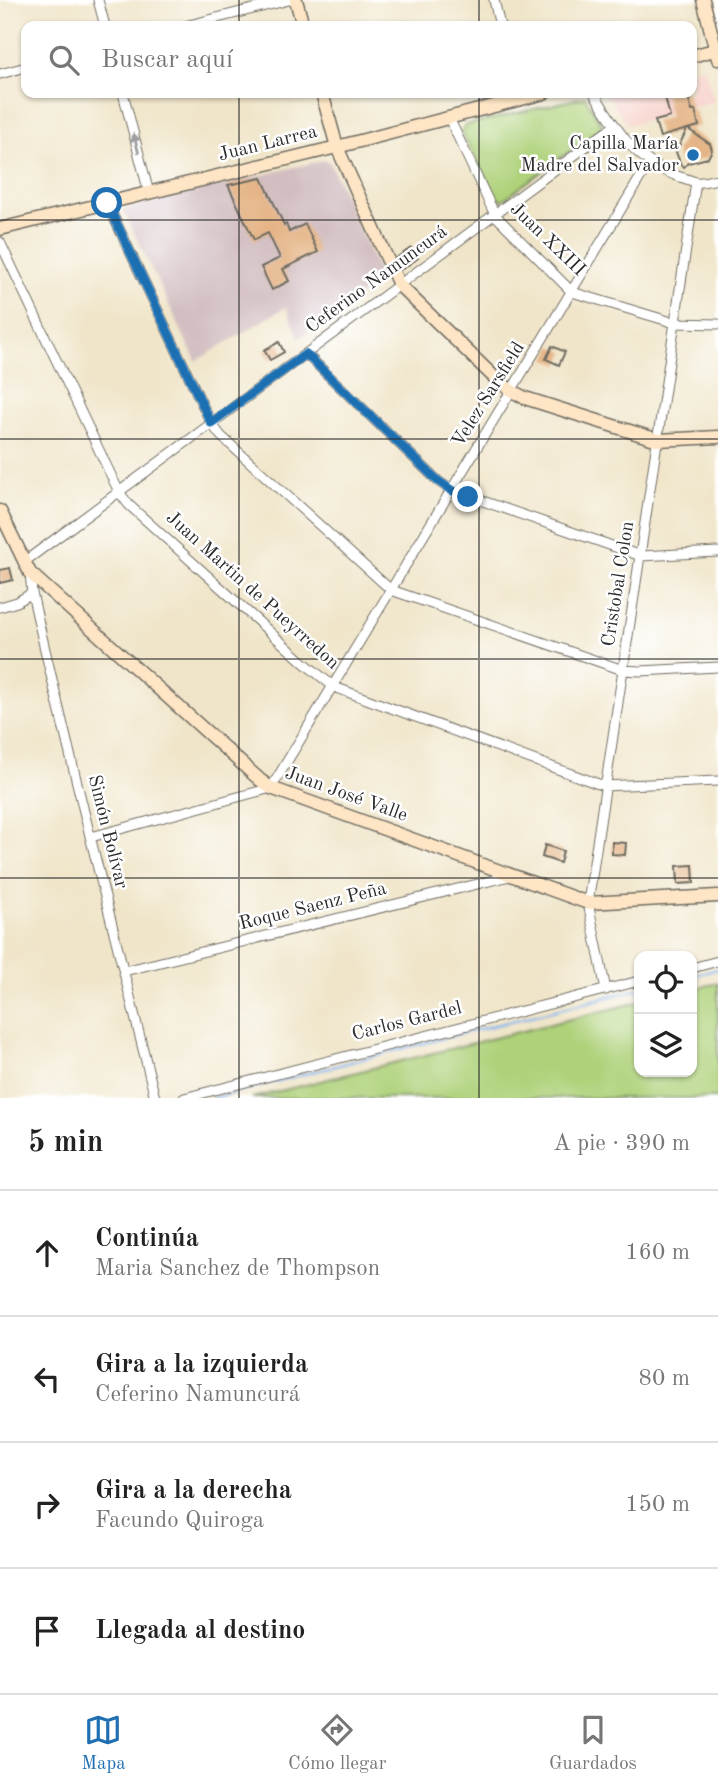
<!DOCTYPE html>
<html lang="es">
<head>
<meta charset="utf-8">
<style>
  body { margin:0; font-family:"Old Standard TT",serif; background:#f6f6f6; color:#222 }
  .controls { position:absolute; right:21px; bottom:21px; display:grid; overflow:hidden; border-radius:14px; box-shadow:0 2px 5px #0004 }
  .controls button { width:63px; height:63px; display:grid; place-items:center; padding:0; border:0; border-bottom:2px solid #e0e0e0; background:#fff; color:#222; font:35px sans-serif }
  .stop { position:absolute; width:21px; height:21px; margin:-16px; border:5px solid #1f6fb2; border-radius:50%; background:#fff }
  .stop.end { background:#1f6fb2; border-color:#fff; box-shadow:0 2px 7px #0008 }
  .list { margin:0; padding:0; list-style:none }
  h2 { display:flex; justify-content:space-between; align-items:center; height:91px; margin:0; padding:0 28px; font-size:30px }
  h2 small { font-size:23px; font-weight:400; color:#767676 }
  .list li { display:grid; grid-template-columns:46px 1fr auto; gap:21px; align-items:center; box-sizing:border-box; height:126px; padding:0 28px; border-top:2px solid #e0e0e0 }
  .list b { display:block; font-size:26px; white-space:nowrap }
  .list p { margin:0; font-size:23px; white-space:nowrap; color:#767676 }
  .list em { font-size:23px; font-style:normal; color:#767676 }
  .icon { flex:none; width:38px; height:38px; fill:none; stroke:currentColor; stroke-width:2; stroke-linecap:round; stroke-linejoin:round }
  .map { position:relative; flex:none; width:718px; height:1098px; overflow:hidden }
  .search { position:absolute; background:#fff; box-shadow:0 2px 5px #0004; left:21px; right:21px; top:21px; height:77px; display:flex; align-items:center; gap:18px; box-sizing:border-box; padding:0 24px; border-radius:14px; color:#767676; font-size:26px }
  .sheet { height:595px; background:#fff }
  nav { display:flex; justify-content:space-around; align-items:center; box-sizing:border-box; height:98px; border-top:2px solid #e0e0e0; background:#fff; font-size:19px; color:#767676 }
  nav a { display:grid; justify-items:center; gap:4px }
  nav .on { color:#1f6fb2 }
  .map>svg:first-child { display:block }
  .built { fill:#f7d0c9 }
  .industrial { fill:#d2bec1 }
  .green { fill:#aed179; stroke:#6c7e52; stroke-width:2 }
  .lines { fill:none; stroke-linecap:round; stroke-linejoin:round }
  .stream { stroke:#80b4ee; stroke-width:2.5 }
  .building { fill:#e5b587 }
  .street-casing { stroke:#706c62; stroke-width:11 }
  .secondary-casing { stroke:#706c62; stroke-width:15 }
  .street { stroke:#fff; stroke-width:9 }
  .secondary { stroke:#fde5c5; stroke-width:12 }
  .oneway { fill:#a0a0a0 }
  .route { stroke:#1f6fb2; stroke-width:9 }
  .grid { fill:none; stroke:#2b2b2b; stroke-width:2; stroke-opacity:0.55 }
  .poi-dot { fill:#1f6fb2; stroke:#fff; stroke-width:2.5 }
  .labels { text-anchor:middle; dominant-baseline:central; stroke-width:5; stroke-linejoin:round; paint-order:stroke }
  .street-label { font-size:19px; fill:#2b2b2b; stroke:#fff }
  .poi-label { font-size:19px; fill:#2b2b2b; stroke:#fff; text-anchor:end }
</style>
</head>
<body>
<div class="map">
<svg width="718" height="1098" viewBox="0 0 718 1098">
  <rect width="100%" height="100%" fill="#fff"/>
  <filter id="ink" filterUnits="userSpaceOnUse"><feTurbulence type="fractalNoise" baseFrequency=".0143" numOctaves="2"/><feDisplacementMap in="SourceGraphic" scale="14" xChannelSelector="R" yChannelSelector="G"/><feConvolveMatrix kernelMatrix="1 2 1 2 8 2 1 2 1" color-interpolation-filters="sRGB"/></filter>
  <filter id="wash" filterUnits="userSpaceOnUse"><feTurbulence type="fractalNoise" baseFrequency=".00686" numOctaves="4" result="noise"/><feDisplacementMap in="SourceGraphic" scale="28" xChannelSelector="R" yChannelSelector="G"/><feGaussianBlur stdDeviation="1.57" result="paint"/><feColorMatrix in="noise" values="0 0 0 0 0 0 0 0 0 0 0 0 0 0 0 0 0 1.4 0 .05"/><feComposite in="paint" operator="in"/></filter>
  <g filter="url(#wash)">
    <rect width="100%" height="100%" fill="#f0e5c9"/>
    <path class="built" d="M704 67 714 101 628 125 606 93H692V71Z"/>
    <path class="industrial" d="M325 160 330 163 382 279 299 338 286 307 196 361 123 210 202 189Z"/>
    <path class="green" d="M585 97 603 127 503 200 497 198 461 132 466 125Z
      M718 983V1098H252L639 1002V1072H692V989Z"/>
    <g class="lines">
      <path class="stream" d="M692 976 718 969
        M213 1098 412 1046 639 989"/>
    </g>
    <g id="blocks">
      <path class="building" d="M664 93H687L692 111 695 110 699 126 688 129 710 144 712 150 708 158 688 163 684 167 681 165 676 152 687 129 660 137 655 121 670 117Z
        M262 178 284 225 286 224 289 232 305 224 318 252 283 269 289 281 272 290 261 267 280 258 268 233 254 240 228 185Z
        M411 248 418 258 402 269 396 258Z
        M279 342 284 352 270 360 264 350Z
        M552 346 565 352 559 365 546 359Z
        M10 568 13 580 0 583V570Z
        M612 842 626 843 625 855 612 854Z
        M545 845 563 851 560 863 542 857Z
        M693 865 694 883 678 884 677 866Z"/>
    </g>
  </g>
  <g filter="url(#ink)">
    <use href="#blocks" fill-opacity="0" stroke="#706c62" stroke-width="2"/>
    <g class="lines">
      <defs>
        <path id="street" d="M98 0 105 26
          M494 0 500 26
          M185 26 289 0
          M0 74 26 67
          M123 93 149 193
          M594 93C617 130 635 162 680 177 685 178 691 181 696 182 703 183 711 180 718 179
          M449 118 495 215 572 292 675 323 718 324
          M107 203 211 423 221 436 391 590 623 670 640 671 718 667
          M0 242 119 492 129 505 302 661 334 687 604 786 718 781
          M306 354 438 481 451 490 641 556 718 552
          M24 562 614 126
          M30 573 32 593C70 762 114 930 155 1098
          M0 607 17 602 32 593
          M91 837 271 788 649 163
          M692 968 718 961
          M124 971 510 876
          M606 990 588 903 696 182
          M184 1098 639 981"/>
        <path id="secondary" d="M296 0 303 26
          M703 0 718 59
          M692 56 718 49
          M322 93 337 147 399 285 497 380 512 391 525 398 658 440 718 437
          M0 229 337 147 544 93
          M0 511 30 573 260 780 271 788 588 903 718 896"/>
      </defs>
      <use href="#street" class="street-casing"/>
      <use href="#secondary" class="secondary-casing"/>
      <use href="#street" class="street"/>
      <use href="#secondary" class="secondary"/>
    </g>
    <defs><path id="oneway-solid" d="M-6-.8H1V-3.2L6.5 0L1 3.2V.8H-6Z" transform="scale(1.75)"/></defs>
    <use class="oneway" href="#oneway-solid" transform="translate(136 143) rotate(-105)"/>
  </g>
  <g class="lines" filter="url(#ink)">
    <path class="route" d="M107 203 211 423 306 354 438 481 451 490 468 497"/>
  </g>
  <path class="grid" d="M239 0V26M479 0V26M239 93V1098M479 93V1098M0 220H718M0 439H718M0 659H718M0 878H718"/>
  <circle class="poi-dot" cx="693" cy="155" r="7"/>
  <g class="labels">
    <g class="street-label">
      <text transform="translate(268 144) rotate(-14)">Juan Larrea</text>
      <text transform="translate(547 240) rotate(44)">Juan XXIII</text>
      <text transform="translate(377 280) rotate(-36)">Ceferino Namuncurá</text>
      <text transform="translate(489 395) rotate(-58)">Velez Sarsfield</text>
      <text transform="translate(619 584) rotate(-81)">Cristobal Colon</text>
      <text transform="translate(252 591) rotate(42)">Juan Martin de Pueyrredon</text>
      <text transform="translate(346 795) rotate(20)">Juan José Valle</text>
      <text transform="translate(107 832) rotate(76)">Simón Bolívar</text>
      <text transform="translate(313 907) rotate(-14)">Roque Saenz Peña</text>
      <text transform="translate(407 1022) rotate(-14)">Carlos Gardel</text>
    </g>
    <g class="poi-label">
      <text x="679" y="144">Capilla María<tspan x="679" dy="22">Madre del Salvador</tspan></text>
    </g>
  </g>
</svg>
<div class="controls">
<button><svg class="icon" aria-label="locate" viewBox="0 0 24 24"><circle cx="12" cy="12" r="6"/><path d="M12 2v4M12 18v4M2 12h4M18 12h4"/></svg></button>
<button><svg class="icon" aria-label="layers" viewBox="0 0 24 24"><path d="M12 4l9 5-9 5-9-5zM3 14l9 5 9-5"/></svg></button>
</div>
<div class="stop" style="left:107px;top:203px"></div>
<div class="stop end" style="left:468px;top:497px"></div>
<div class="search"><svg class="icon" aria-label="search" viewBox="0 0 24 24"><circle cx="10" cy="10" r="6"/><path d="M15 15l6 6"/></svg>Buscar aquí</div>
</div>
<section class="sheet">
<h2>5 min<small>A pie · 390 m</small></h2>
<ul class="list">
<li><svg class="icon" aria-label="ahead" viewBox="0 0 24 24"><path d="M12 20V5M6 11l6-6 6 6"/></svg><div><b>Continúa</b><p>Maria Sanchez de Thompson</p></div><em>160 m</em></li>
<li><svg class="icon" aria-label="left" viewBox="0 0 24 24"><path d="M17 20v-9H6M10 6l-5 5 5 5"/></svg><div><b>Gira a la izquierda</b><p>Ceferino Namuncurá</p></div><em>80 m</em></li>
<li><svg class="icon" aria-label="right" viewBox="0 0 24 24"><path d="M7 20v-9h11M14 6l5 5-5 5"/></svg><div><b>Gira a la derecha</b><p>Facundo Quiroga</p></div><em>150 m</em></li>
<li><svg class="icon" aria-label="arrive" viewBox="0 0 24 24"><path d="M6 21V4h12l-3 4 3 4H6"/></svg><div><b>Llegada al destino</b></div></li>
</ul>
</section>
<nav>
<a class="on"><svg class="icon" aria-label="map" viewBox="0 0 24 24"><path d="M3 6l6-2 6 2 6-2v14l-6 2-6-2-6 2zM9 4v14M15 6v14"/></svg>Mapa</a>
<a><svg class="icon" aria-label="directions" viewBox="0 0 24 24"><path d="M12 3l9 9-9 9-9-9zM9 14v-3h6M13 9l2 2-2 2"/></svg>Cómo llegar</a>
<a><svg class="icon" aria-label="saved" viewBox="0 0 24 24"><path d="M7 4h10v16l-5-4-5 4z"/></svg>Guardados</a>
</nav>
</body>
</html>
